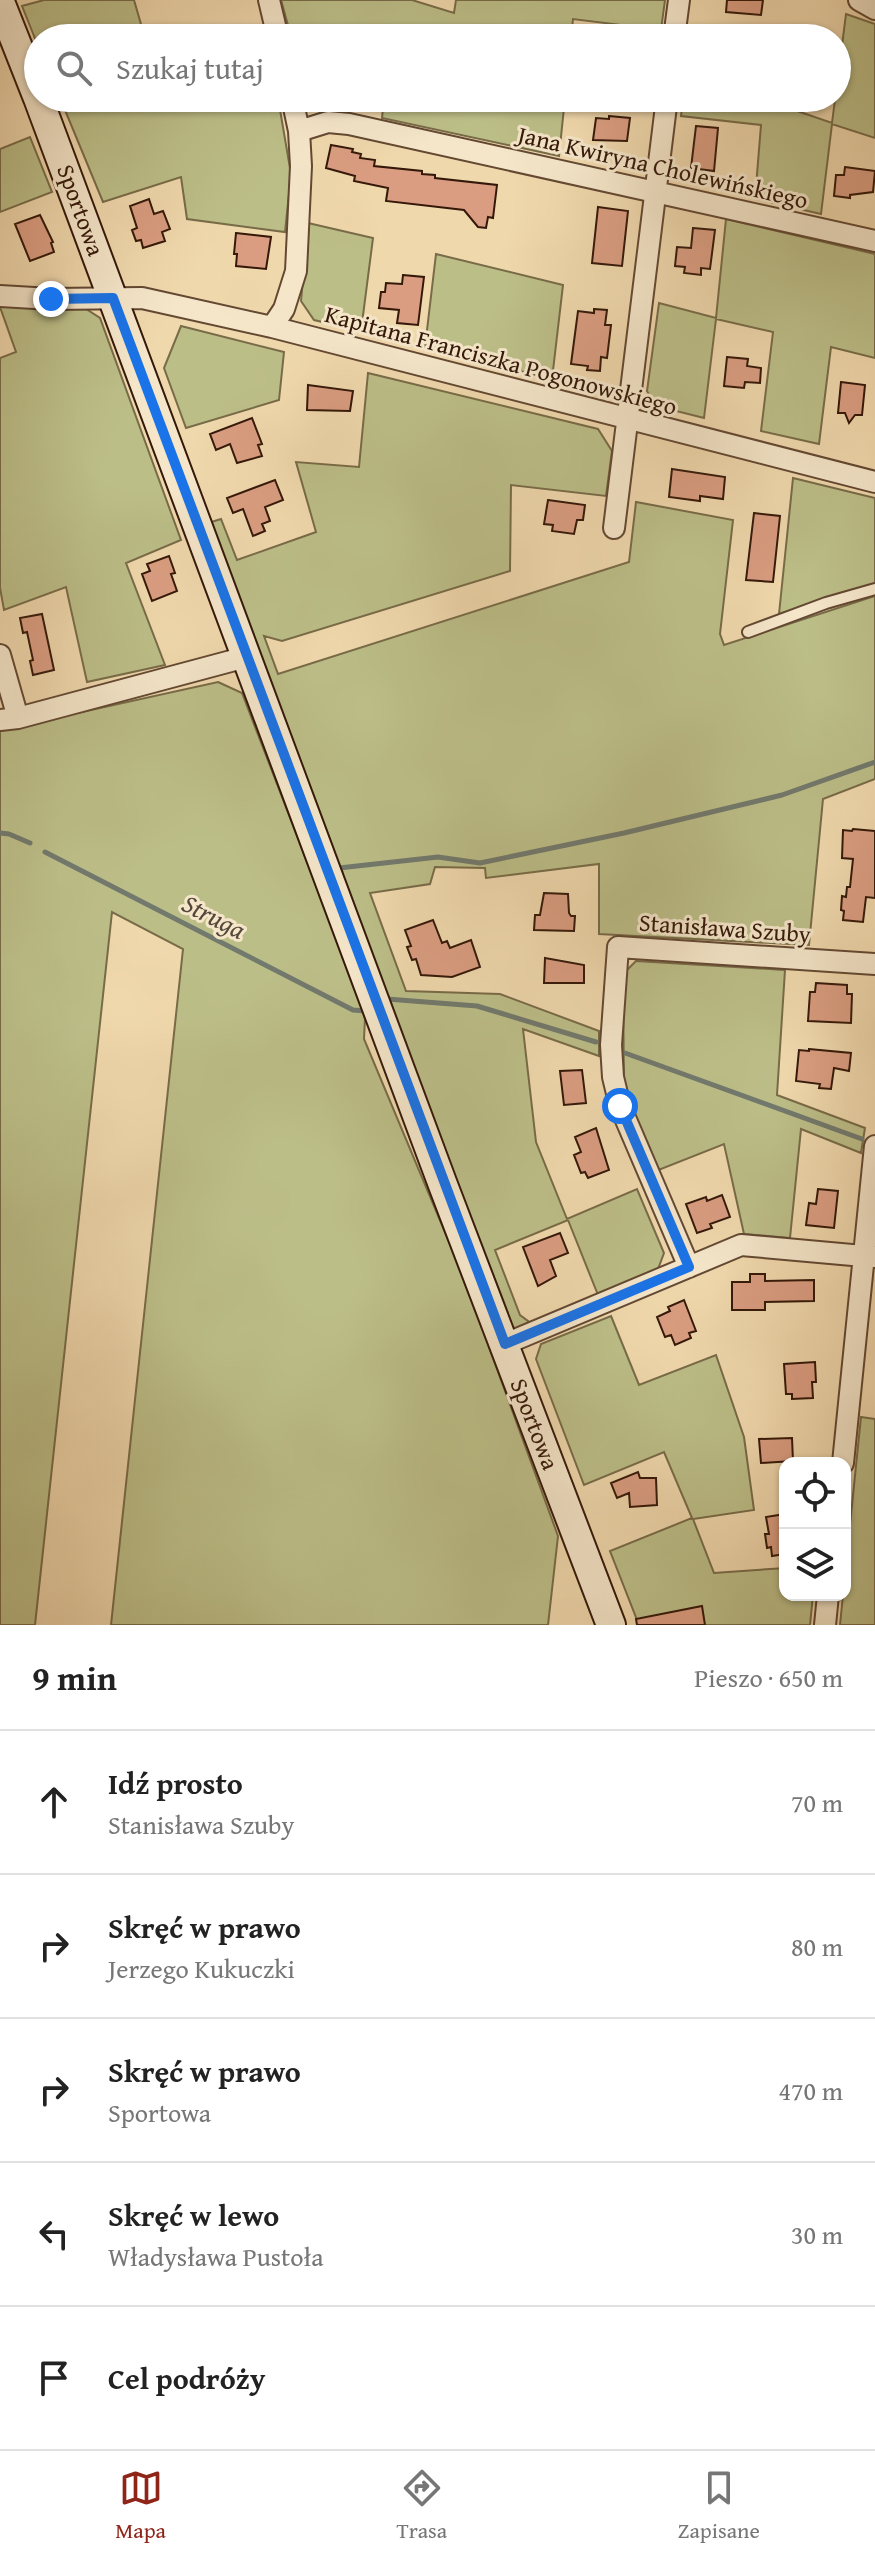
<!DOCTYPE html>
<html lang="pl">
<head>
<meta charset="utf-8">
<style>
  body { margin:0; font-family:"Gentium Book Plus",serif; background:#f2f2f2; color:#222 }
  .controls { position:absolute; right:24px; bottom:24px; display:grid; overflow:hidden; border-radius:16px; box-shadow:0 2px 6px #0004 }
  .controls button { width:72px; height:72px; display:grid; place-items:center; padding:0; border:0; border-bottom:2px solid #e0e0e0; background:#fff; color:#222; font:40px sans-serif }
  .stop { position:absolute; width:24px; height:24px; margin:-18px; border:6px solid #1a73e8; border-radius:50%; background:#fff }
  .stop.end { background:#1a73e8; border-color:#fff; box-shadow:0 2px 8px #0008 }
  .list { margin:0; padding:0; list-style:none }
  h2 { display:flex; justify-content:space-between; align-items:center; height:104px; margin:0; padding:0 32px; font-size:34px }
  h2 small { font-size:26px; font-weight:400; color:#767676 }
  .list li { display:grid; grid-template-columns:52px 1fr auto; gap:24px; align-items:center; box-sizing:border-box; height:144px; padding:0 32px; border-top:2px solid #e0e0e0 }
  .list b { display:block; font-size:30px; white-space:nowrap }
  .list p { margin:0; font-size:26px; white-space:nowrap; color:#767676 }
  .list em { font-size:26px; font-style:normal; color:#767676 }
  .icon { flex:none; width:44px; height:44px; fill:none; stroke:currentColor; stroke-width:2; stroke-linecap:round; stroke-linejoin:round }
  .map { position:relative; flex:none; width:875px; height:1625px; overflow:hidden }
  .search { position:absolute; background:#fff; box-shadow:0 2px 6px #0004; left:24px; right:24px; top:24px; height:88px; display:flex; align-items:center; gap:20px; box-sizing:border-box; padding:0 28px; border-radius:44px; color:#767676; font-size:30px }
  .sheet { height:824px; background:#fff }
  nav { display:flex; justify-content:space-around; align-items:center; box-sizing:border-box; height:112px; border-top:2px solid #e0e0e0; background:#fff; font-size:22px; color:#767676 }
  nav a { display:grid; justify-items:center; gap:4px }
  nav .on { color:#8f2418 }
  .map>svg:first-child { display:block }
  .green { fill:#bcbe88; stroke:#786b48; stroke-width:2 }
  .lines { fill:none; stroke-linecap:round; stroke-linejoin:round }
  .stream { stroke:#72796d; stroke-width:5 }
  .building { fill:#da9d81; stroke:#341809; stroke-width:2 }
  .lane-casing { stroke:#634832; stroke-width:14 }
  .street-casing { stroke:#634832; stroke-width:24 }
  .secondary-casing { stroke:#341809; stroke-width:32 }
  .lane { stroke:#f5e6ca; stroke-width:10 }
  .street { stroke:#f5e6ca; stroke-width:20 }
  .secondary { stroke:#f5e6ca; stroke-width:28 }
  .route { stroke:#1a73e8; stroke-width:10 }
  .labels { text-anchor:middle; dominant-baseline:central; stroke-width:6; stroke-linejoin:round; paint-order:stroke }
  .street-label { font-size:24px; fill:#341809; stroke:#f5e6ca }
  .water-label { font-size:26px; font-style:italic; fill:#53483b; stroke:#f5e6ca }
</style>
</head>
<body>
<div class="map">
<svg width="875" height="1625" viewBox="0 0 875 1625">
  <rect width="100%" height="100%" fill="#f0d8ad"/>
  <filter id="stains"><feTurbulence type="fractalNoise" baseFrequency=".0025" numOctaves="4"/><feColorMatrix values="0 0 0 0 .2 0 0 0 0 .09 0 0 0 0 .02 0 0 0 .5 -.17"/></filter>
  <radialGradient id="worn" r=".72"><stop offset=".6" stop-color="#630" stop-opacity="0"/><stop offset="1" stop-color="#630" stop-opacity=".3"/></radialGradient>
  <path class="green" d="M44 0H134L145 38H38V46L22 6Z
    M281 0H412L454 13 456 0H665L661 30 573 19 571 38H324L289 29Z
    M846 14 875 24V138L832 124 821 214 755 199 761 125 681 116 683 98H765V100L832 123Z
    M60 98H162L165 107 198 98H278L291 174 285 232 187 219 181 177 103 202Z
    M384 98H565L559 156 382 118Z
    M30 137 52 192 0 212V149Z
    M726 219 875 254V358L831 347 819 444 761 431 773 332 716 319 704 418 656 406 647 391 659 303 716 318Z
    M308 223 373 238 361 331 314 320 301 301Z
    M436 254 563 285 552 379 425 347Z
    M80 305 100 318 181 540 126 563 165 665 87 682 66 587 4 610 0 588V358L16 352 0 307Z
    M181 326 284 352 279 400 186 428 164 368Z
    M368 373 598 429 612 451 606 496 511 485 510 571 282 641 264 636 278 674 629 562 636 502 733 520 720 634 724 645 875 596V779L823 799 809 945 599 934V864L486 878 485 868 435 867 430 884 370 893 406 991 500 994 599 1031V1056L523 1029 536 1142 567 1219 637 1189 664 1253 658 1269 598 1295 568 1220 495 1250 520 1315 532 1324 518 1332 509 1328 205 524 221 519 237 560 316 532 296 462 359 467Z
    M793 478 875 498V585L779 614Z
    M218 682 242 693 359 997 365 1019 364 1039 462 1273 558 1536 548 1625H111L183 949 112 912 35 1625H0V730Z
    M636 961 785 970 777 1095 865 1128 861 1153 801 1129 790 1238 744 1234 724 1144 656 1171 624 1092 623 974Z
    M611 1316 639 1385 716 1355 744 1437 754 1510 693 1519 714 1573 785 1568V1595H813L810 1625H639L610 1551 692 1518 664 1452 584 1485 536 1359 541 1344Z
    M861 1417 875 1419V1625H840L843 1595H845V1573Z"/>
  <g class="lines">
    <path class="stream" d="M0 833 9 834 30 843
      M45 852 353 1010 366 1011
      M341 872 339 868 438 857 480 863 624 833 782 795 875 762
      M387 999 477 1006 596 1042
      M625 1053 862 1139"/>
  </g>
  <path class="building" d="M727 0H763L761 15 726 12Z
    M609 116 630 118 627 141 593 140 596 118 609 119Z
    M696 126 718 128 714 171 691 168Z
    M331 145 353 149 352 152 361 154 360 158 375 160 374 166 422 171V174L435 175V178L497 185 493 218 488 217 486 228 478 227 464 210 386 201 388 188 354 181 355 176 326 168Z
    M845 167 875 171 873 192 850 195V198L834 196 836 175H844Z
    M149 199 154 214 163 211 170 229 162 232 165 241 143 248 141 240 136 241 132 230 137 228 130 206Z
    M598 207 628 211 622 266 592 263Z
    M40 215 53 242 51 243 54 252 30 261 15 224Z
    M693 228 715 230 710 269 701 268V275L684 273 685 267 675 266 677 247 691 248Z
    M236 233 271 237 266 269 236 266 237 254H234Z
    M403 275 424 277 418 325 397 323 399 310 379 308 381 292H385L386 283 402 284Z
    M594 309 607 310 605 325H611L607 358 601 357 600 371 587 370 588 366 571 364 578 311 594 313Z
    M727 357 748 359 747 366 761 368 760 383 745 382 744 388 724 386Z
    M841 382 865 385 862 415H855L849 423 845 413H838Z
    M308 385 353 391 350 411 307 410Z
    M252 418 262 444 258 445 262 456 237 463 230 444 216 450 210 434Z
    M672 469 725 477 723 499 700 496V501L669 497Z
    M275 480 283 500 265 507 270 521 262 524 265 531 253 536 243 509 233 513 227 498Z
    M548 500 585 505 583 520H577L574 534 552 531 553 525 544 524Z
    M754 513 780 516 773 582 746 580Z
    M169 556 175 573 171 574 177 591 152 601 142 574 150 571 147 564Z
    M42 614 54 670 33 675 30 661 33 660 27 632 23 633 20 618Z
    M853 829 875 831V898L866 897 863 922 843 920 844 911 841 910 842 896 846 897 847 887H850L853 859 842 858 843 830 852 831Z
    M544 893 568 894 569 913 571 916H575L574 931 534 930 535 915H540Z
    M433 920 442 943 447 941 450 948 471 940 480 967 452 977 421 975 416 959 412 960 407 947 411 946 405 930Z
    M545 958 584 965V983H544Z
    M816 983 847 985V994H852L851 1023 808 1021 810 992H815Z
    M809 1049 851 1053 849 1071 834 1068 831 1089 819 1088 820 1084 796 1081 799 1050 809 1051Z
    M582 1070 586 1103 564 1105 560 1071Z
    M596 1128 609 1170 588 1178 585 1172 581 1173 574 1155 581 1152 575 1137Z
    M818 1189 838 1191 834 1228 806 1225 809 1203 816 1204Z
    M722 1195 730 1217 710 1224 712 1228 697 1233 686 1204 706 1197 707 1201Z
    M560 1233 568 1253 550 1260 556 1276 538 1286 523 1247Z
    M750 1274H765V1281L814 1280V1301L765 1302V1310H732V1282H750Z
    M684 1300 696 1331 689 1333 691 1338 675 1345 671 1335 665 1337 657 1317 670 1311 668 1307Z
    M815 1362 816 1382H812L813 1398 792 1399V1394H786L784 1364Z
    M792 1438 793 1461 761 1463 759 1439Z
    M638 1472 640 1478H656L657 1505 630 1507 629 1493 617 1498 611 1483Z
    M785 1514V1554L772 1556 771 1547 767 1548 765 1534H769L766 1517Z
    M702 1606 705 1625H637L636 1619Z"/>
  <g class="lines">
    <defs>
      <path id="lane" d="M748 632 826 603 875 589"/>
      <path id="street" d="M269 0 278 38
        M859 0 875 9
        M674 38 679 0
        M299 131 328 122 349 124 875 241
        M0 296 51 299 142 298 272 327 875 482
        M272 327 284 309 296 271 301 166 299 131 292 98
        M614 528 667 98
        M0 655 18 718
        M0 720 18 718 246 657
        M689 1267 620 1106 613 1077 611 1045 618 947 875 964
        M505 1344 741 1245 875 1257
        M843 1463 875 1146
        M825 1625 828 1595"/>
      <path id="secondary" d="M0 2 38 98
        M38 98 443 1185 611 1625"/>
    </defs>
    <use href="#lane" class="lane-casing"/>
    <use href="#street" class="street-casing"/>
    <use href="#secondary" class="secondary-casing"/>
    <use href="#lane" class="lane"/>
    <use href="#street" class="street"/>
    <use href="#secondary" class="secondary"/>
  </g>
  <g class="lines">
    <path class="route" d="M51 299 113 298 505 1344 689 1267 620 1106"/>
  </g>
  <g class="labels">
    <g class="street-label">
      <text transform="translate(663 167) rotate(13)">Jana Kwiryna Cholewińskiego</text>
      <text transform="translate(81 210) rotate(70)">Sportowa</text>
      <text transform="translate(501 360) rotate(15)">Kapitana Franciszka Pogonowskiego</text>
      <text transform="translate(725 928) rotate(4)">Stanisława Szuby</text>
      <text transform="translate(535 1424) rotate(69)">Sportowa</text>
    </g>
    <g class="water-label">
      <text transform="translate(214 916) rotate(27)">Struga</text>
    </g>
  </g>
  <rect width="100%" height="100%" filter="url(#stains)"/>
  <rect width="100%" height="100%" fill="url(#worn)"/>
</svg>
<div class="controls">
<button><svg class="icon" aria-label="locate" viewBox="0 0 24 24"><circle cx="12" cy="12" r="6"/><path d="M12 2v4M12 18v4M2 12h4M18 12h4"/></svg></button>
<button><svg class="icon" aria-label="layers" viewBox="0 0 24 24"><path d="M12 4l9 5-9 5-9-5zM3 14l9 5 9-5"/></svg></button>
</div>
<div class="stop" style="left:620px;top:1106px"></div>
<div class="stop end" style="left:51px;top:299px"></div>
<div class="search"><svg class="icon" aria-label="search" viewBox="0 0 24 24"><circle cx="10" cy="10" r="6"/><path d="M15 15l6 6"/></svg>Szukaj tutaj</div>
</div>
<section class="sheet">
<h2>9 min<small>Pieszo · 650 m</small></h2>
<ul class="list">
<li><svg class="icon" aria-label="ahead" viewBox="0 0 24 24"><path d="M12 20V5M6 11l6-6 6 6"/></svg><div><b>Idź prosto</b><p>Stanisława Szuby</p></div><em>70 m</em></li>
<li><svg class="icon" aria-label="right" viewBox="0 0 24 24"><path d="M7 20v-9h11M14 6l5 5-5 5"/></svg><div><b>Skręć w prawo</b><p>Jerzego Kukuczki</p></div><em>80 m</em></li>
<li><svg class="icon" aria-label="right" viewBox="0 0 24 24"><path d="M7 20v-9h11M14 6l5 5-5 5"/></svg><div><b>Skręć w prawo</b><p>Sportowa</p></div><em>470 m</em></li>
<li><svg class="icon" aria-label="left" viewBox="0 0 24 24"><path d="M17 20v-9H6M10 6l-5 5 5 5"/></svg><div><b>Skręć w lewo</b><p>Władysława Pustoła</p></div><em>30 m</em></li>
<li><svg class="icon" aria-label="arrive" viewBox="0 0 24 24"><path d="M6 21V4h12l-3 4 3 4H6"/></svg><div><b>Cel podróży</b></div></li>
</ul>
</section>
<nav>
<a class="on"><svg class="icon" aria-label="map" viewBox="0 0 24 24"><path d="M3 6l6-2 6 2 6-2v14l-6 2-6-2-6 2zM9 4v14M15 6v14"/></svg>Mapa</a>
<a><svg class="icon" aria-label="directions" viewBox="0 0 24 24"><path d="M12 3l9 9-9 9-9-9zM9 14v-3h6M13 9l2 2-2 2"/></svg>Trasa</a>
<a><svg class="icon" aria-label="saved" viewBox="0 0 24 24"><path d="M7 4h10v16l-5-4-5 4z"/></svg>Zapisane</a>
</nav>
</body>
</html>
